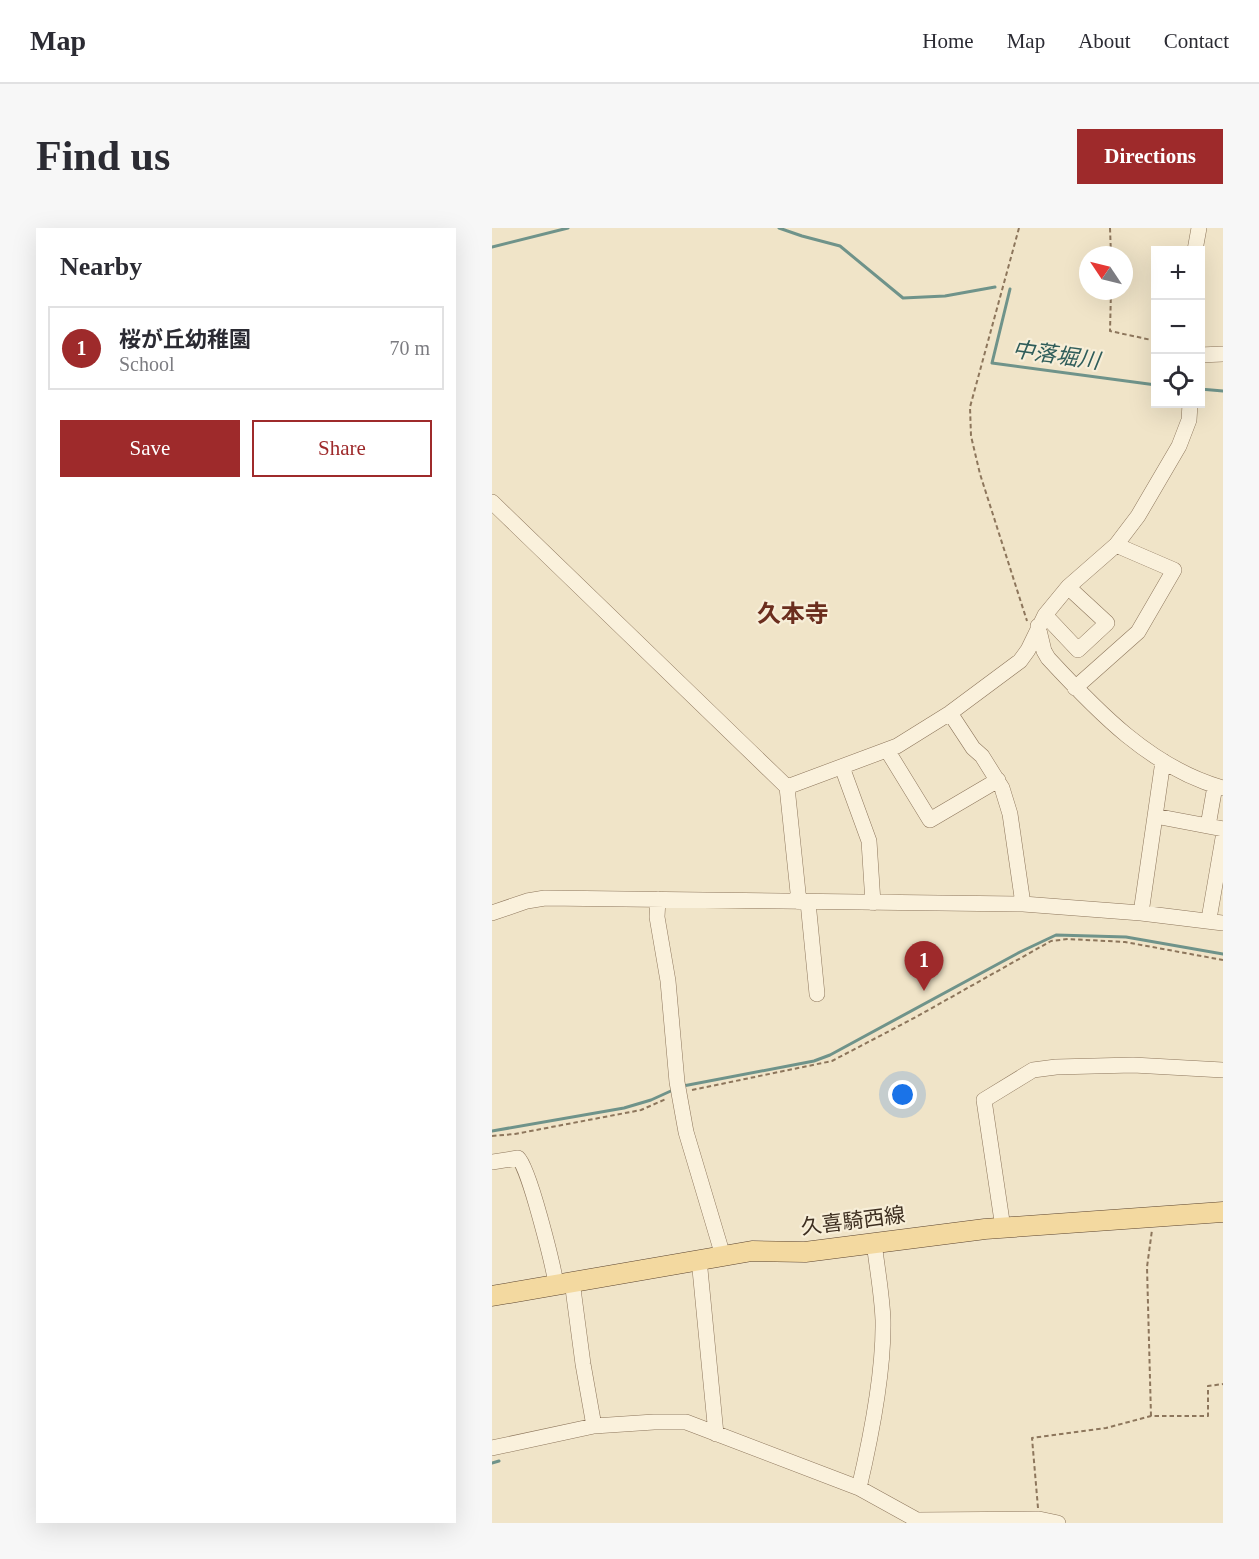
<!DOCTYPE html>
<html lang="en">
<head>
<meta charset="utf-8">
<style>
  body { margin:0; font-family:"Times New Roman","Noto Sans JP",serif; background:#f7f7f7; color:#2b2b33 }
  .controls { position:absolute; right:18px; top:18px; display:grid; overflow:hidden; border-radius:0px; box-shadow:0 6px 24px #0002 }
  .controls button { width:54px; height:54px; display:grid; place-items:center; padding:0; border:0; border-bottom:2px solid #e1e1e2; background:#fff; color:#2b2b33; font:30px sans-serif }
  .compass { position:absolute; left:587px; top:18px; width:54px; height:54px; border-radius:50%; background:#fff; box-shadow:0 6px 24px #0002; rotate:305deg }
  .you { position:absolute; left:411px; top:867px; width:21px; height:21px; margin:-15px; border:4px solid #fff; border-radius:50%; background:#1a73e8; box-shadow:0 0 0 9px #1a73e833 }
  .badge { display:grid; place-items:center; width:39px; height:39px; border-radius:50%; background:#9e2a2b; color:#fff; font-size:20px; font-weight:700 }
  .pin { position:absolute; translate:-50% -50px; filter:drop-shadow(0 2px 3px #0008) }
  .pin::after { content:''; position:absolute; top:32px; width:21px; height:18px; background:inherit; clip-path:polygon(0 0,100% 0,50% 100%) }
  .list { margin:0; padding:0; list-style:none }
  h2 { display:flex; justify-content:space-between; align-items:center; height:78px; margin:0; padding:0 24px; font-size:26px }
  h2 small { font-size:20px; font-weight:400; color:#7c7c81 }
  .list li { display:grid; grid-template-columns:39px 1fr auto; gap:18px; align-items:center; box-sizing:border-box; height:84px; margin:0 12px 12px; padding:0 12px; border:2px solid #e1e1e2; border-radius:0px }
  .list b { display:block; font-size:22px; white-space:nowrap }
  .list p { margin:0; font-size:20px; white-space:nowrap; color:#7c7c81 }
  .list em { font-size:20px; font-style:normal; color:#7c7c81 }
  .actions { display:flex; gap:12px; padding:18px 24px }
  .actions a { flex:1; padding:14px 0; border:2px solid #9e2a2b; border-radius:0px; text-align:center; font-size:21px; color:#9e2a2b }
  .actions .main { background:#9e2a2b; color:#fff }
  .icon { flex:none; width:33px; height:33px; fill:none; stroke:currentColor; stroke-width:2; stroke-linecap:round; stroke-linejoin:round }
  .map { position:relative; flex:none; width:731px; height:1295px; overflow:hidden; border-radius:0px }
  header { display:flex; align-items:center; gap:36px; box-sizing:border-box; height:84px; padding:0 30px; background:#fff; border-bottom:2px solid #e1e1e2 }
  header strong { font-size:28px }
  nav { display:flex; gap:33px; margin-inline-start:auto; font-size:21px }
  .intro { display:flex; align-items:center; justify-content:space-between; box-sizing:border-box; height:144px; padding:0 36px }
  h1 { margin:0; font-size:42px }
  .button { padding:15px 27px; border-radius:0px; background:#9e2a2b; color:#fff; font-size:21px; font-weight:700 }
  main { display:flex; gap:36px; padding:0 36px }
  aside { flex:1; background:#fff; border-radius:0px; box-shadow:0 6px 24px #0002 }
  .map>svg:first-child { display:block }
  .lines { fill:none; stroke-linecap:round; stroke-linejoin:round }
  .stream { stroke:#6f938a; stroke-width:3 }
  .minor-casing { stroke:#8d765c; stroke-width:16 }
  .major-casing { stroke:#5b4430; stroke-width:21 }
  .path { stroke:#8d765c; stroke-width:2; stroke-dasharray:4.5 3; stroke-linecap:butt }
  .minor { stroke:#faf1dc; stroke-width:15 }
  .major { stroke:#f3d9a0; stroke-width:20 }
  .labels { text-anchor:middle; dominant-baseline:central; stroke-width:4.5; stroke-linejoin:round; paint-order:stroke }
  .street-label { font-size:21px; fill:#3d2e20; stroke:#f7eed8 }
  .water-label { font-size:22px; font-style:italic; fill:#2f5d5a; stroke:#f7eed8 }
  .quarter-label { font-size:24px; font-weight:bold; fill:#6b2e1e; stroke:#f7eed8 }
</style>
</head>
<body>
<header>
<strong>Map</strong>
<nav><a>Home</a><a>Map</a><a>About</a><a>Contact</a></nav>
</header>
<div class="intro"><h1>Find us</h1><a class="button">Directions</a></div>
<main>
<aside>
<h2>Nearby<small></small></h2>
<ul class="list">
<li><span class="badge">1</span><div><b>桜が丘幼稚園</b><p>School</p></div><em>70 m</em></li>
</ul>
<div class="actions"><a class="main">Save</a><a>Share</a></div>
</aside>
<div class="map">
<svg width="731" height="1295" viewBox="0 0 731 1295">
  <rect width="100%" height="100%" fill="#f0e4c8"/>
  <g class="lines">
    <path class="stream" d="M287 0 310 8 348 18 411 70 453 68 503 59
      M0 19 76 0
      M518 61 500 135 664 157
      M708 161 731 163
      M191 858 322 833 338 827 528 724 564 707 634 709 731 726
      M0 903 132 880 159 872 181 862
      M0 1235 7 1233"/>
    <defs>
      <path id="minor" d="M703 22 707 0
        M708 127 731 126
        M0 274 295 559 307 674
        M553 387 586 422 615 395 576 359
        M546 398 552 423 556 430C605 483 659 540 731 560
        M583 460 646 404 682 342 624 317
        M458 485 481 520 490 528 510 560 518 586 531 676
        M395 522 438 592 506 552
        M350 539 377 613 381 675
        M295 559 405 518 458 485 528 433 536 422 553 387 576 359 624 317 646 288 687 218 697 192 698 176
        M663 588 731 601
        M716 598 723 558
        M166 671 165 689 176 753 185 854 194 904 231 1028
        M316 674 325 766
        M0 685 35 673 53 670 531 676 649 685 731 695
        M649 685 671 533
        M717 691 731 610
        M0 934 26 930C37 939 61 1037 64 1056
        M511 1000 492 872 541 842 564 839 641 837 731 842
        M207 1031 224 1206
        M80 1053 91 1136 102 1198
        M0 1220 102 1198 162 1194H194L367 1260 425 1292 547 1291 566 1295
        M367 1260C379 1209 392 1145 391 1092 390 1066 385 1040 382 1014"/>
      <path id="major" d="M0 1068 260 1023 313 1024 493 1001 731 984"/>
    </defs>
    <use href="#minor" class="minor-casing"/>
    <use href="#major" class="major-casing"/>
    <path class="path" d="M527 0 478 179 479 208 488 246 535 393
      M618 0 619 27
      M619 63 618 103 664 113
      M200 862 340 833 424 789 559 713 576 711 633 714 731 732
      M0 908 23 906 149 882 174 871
      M659 1188 655 1039 660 1002
      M546 1280 540 1210 614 1200 659 1188H716V1158L731 1156"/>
    <use href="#minor" class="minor"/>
    <use href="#major" class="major"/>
  </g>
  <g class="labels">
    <g class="street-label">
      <text transform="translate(361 993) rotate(-7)">久喜騎西線</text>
    </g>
    <g class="water-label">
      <text transform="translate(564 127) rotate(8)">中落堀川</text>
    </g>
    <g class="quarter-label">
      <text x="301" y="386">久本寺</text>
    </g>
  </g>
</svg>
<div class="controls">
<button>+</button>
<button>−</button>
<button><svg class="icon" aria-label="locate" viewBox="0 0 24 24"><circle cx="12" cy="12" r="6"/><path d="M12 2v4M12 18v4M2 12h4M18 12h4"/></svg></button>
</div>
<svg class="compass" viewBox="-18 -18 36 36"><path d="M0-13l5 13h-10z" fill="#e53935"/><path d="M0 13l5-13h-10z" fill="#7c7c81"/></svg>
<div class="you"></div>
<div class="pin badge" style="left:432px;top:763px">1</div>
</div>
</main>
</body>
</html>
